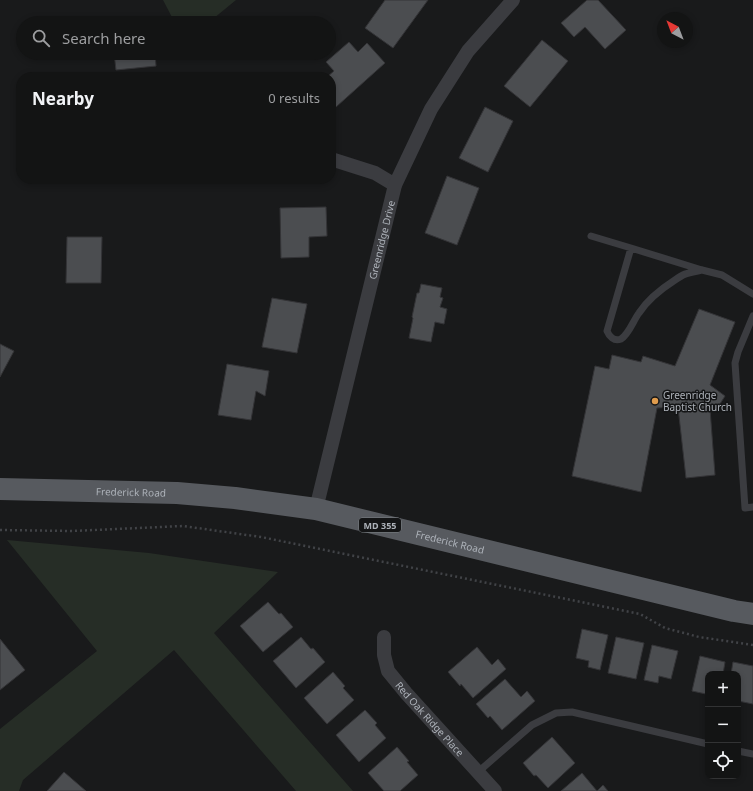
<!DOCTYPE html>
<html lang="en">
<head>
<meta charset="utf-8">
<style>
  body { margin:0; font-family:"Noto Sans",sans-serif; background:#1c1d1d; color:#f1f3f6 }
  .controls { position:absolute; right:12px; bottom:12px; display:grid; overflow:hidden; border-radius:8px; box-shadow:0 2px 6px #0003 }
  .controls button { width:36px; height:36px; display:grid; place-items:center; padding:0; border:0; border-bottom:1px solid #323334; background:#131414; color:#f1f3f6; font:20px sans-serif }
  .compass { position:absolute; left:657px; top:12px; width:36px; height:36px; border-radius:50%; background:#131414; box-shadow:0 2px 6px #0003; rotate:318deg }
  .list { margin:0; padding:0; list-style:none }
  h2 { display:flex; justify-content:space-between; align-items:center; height:52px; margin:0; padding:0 16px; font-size:17px }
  h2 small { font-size:13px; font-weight:400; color:#9d9ea0 }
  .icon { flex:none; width:22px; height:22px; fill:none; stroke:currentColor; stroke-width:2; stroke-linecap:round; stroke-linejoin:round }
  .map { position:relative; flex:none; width:753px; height:791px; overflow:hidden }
  .search { position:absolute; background:#131414; box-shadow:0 2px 6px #0003; left:16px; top:16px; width:320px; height:44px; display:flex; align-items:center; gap:10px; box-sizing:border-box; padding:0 14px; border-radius:22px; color:#9d9ea0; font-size:15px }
  .panel { position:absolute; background:#131414; box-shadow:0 2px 6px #0003; left:16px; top:72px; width:320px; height:112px; border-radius:16px }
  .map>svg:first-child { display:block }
  .green { fill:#262d26 }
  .building { fill:#4b4d50; stroke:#343437 }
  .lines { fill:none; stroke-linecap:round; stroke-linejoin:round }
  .path { stroke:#414347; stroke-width:2.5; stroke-dasharray:2 3; stroke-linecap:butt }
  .lane { stroke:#3b3c40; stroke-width:7 }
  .street { stroke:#3b3c40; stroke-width:14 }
  .primary { stroke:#575a5f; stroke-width:22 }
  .poi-dot { fill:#e09c4d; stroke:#141516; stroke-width:1.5 }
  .labels { text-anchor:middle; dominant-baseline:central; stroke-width:3; stroke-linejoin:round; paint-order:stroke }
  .shield { fill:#141516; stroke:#7f8388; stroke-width:1 }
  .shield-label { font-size:9px; font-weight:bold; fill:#adb2b9 }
  .street-label { font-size:10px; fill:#adb2b9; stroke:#141516 }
  .poi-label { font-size:10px; fill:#adb2b9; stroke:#141516; text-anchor:start }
</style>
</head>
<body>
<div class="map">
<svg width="753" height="791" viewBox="0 0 753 791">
  <rect width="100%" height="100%" fill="#191a1b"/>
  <path class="green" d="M163 0H236L208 23H175Z
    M7 540 149 553 278 572 214 633 353 791H296L174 650 23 780 19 791H0V729L97 651Z"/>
  <path class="building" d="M385 0H428L393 48 365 28Z
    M587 0H598L626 30 605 49 585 27 574 37 561 23Z
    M153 19V23H130L129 21Z
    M542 40 568 61 530 107 504 86Z
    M349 42 358 52 367 43 385 63 336 107 331 101V77H327L334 71 326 62Z
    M114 53H155L156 66 116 70Z
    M485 107 513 121 488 172 459 158Z
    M447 176 479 188 457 245 425 233Z
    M326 207 327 236 309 237V257L281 258 280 208Z
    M67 237H102L101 283H66Z
    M421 284 442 288 440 297 443 298 440 307 447 309 444 324 435 322 431 342 409 338 413 318 412 317 417 293H419Z
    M272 298 307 304 297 353 262 347Z
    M699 309 735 322 710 385 725 396 718 407 710 409 715 475 686 478 678 407 657 408 641 492 572 476 595 366 609 369 612 355 641 362 643 356 675 366Z
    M0 344 14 351 0 377Z
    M227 364 269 371 265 396 256 391 251 420 218 415Z
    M268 602 279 614 281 613 293 627 263 652 240 626Z
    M582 629 608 635 600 670 588 667 589 661 576 658Z
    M301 637 311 649 313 648 325 662 296 688 273 661Z
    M616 637 644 643 636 679 608 673Z
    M0 639 25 670 0 690Z
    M652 645 678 651 671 679 659 676 658 683 644 680Z
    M477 647 492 665 498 659 506 669 473 698 461 684 460 686 448 672Z
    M700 656 725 662 723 674H708V687H707L706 694 692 691Z
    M733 662 753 666V704L738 701V674H731Z
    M333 672 345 686 343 688 354 700 327 724 304 698Z
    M505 679 521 697 527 691 535 701 502 730 490 716 488 718 476 704Z
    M365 710 377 723 375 725 386 738 359 762 336 735Z
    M552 737 575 763 548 788 536 775 534 776 523 763Z
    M397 747 409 761 407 762 418 775 400 791H384L368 773Z
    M64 772 86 791H47Z
    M582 773 597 791 603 785 608 791H561Z"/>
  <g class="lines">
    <path class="path" d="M0 530 72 531 183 526 261 537 640 614 665 628 699 637 753 645"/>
    <path class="lane" d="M591 236 631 248
      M702 270C696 272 689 272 683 275 681 276 678 278 675 280 661 289 648 299 639 313 633 321 629 334 621 339 614 342 609 336 607 331L631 248 702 270 722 275 753 294
      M753 316 738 352 735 363 745 508 753 507
      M738 751 753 754
      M478 772 532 725 556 713 572 712 708 744"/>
    <g class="street">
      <path d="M331 159 375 173 395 185"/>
      <path id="s1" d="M316 509 395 185 431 109 468 51 513 0"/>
      <path id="s2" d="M384 637V655L388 671 406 693 495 791"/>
    </g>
    <path class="primary" id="s3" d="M0 489 177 493 235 498 316 509 734 611 753 614"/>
  </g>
  <circle class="poi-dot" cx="655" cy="401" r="4"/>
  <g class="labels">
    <rect class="shield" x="359" y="518" width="42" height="14" rx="3"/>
    <g class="shield-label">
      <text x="380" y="525">MD 355</text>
    </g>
    <g class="street-label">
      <text stroke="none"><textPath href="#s1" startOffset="277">Greenridge Drive</textPath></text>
      <text stroke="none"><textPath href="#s3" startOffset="131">Frederick Road</textPath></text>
      <text stroke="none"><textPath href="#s3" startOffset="455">Frederick Road</textPath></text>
      <text stroke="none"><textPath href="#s2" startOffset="98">Red Oak Ridge Place</textPath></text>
    </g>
    <g class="poi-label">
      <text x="663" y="395">Greenridge<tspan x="663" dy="12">Baptist Church</tspan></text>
    </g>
  </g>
</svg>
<div class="controls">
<button>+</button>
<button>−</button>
<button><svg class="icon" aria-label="locate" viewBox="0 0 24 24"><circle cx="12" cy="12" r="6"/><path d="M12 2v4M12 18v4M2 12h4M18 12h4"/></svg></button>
</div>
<svg class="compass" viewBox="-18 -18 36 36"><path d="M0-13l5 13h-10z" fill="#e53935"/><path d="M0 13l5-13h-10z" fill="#9d9ea0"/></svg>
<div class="search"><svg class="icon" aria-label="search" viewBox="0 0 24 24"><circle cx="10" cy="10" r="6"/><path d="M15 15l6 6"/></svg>Search here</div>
<section class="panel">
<h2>Nearby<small>0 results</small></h2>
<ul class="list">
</ul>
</section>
</div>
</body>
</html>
